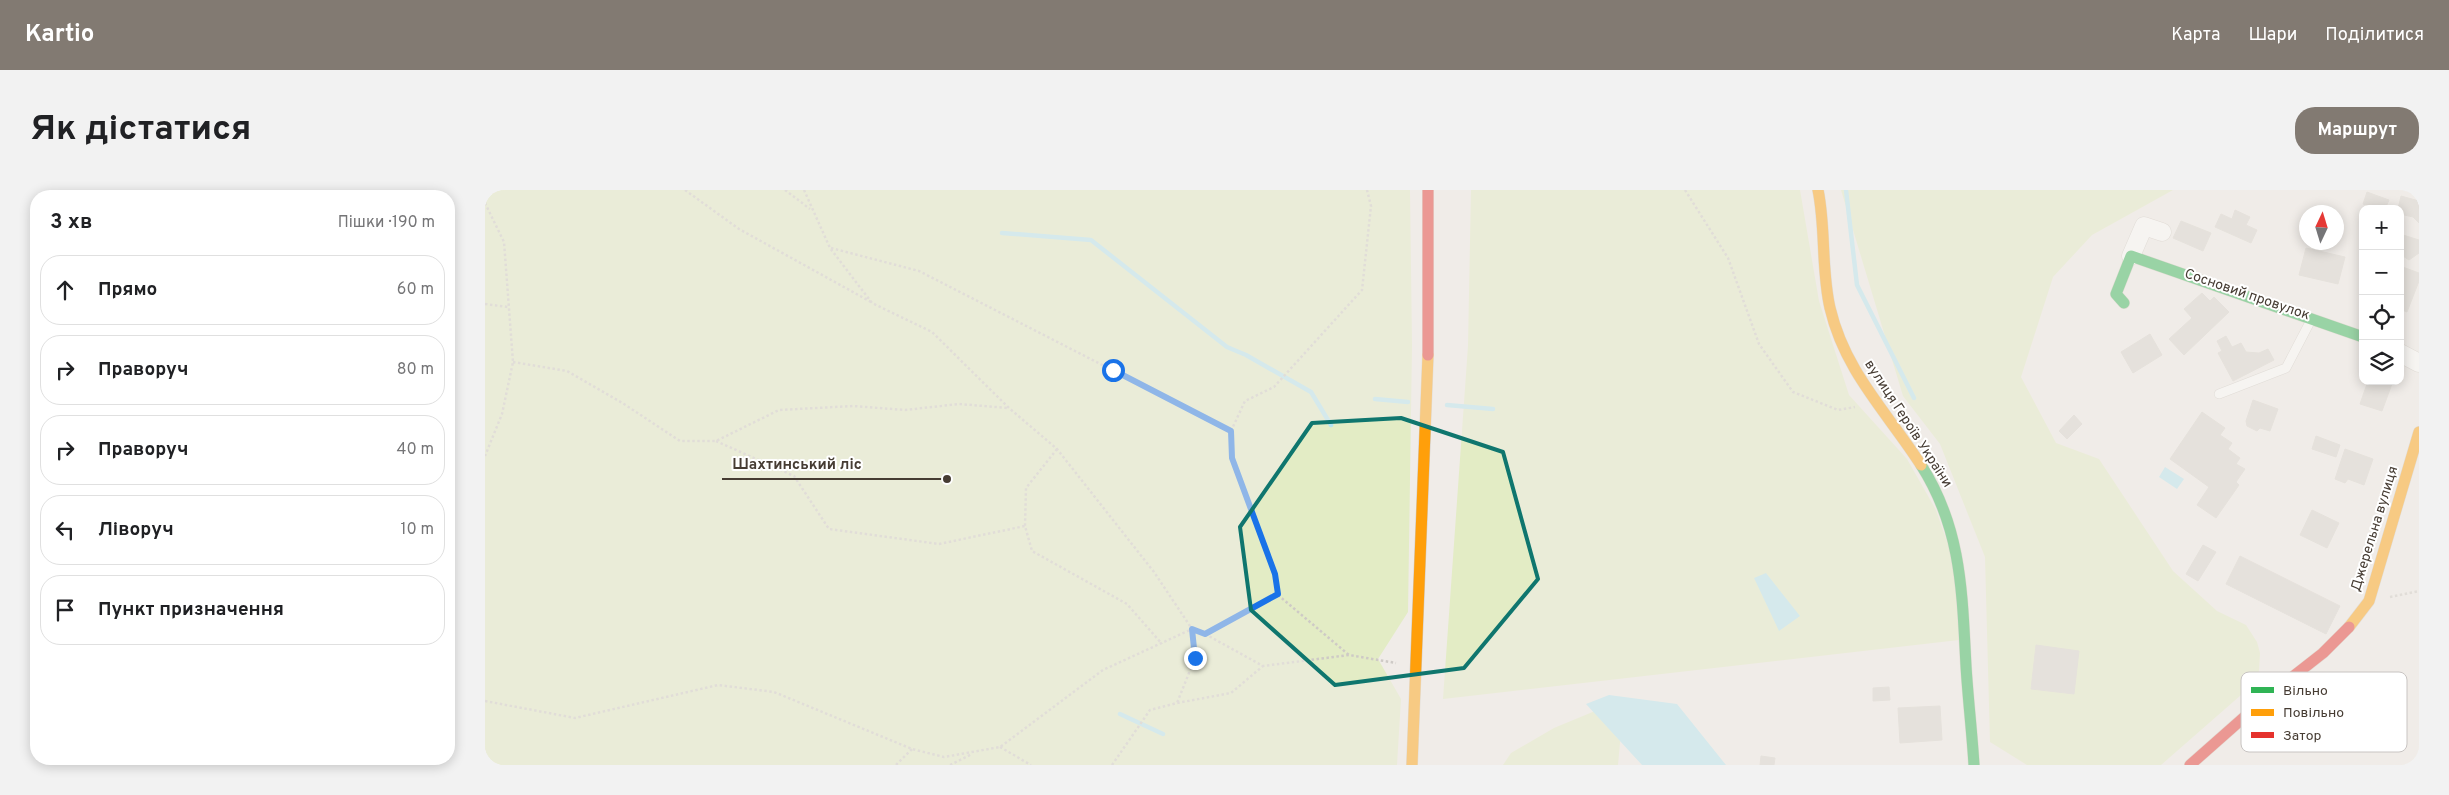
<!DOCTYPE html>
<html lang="uk">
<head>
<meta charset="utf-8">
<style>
  body { margin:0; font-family:Overpass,sans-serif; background:#f2f2f2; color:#202124 }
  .controls { position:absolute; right:15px; top:15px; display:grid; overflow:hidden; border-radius:10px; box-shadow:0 2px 12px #0003 }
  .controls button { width:45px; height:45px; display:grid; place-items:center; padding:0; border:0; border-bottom:1px solid #e0e0e0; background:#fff; color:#202124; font:25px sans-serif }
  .compass { position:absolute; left:1814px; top:15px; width:45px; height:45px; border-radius:50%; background:#fff; box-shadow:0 2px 12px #0003; rotate:4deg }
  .stop { position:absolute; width:15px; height:15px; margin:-11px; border:4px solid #1a73e8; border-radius:50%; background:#fff }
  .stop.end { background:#1a73e8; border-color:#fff; box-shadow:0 1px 5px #0008 }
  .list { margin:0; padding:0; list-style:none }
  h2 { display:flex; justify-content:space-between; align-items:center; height:65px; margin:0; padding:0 20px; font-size:21px }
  h2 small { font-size:16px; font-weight:400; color:#757577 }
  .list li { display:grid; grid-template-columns:32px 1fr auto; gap:15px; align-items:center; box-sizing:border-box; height:70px; margin:0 10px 10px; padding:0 10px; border:1px solid #e0e0e0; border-radius:20px }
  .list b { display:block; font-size:19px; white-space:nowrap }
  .list em { font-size:16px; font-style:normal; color:#757577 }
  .icon { flex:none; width:28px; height:28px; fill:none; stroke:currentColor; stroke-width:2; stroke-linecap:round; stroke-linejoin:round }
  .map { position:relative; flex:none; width:1934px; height:575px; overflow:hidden; border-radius:20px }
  header { display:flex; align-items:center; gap:30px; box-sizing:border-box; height:70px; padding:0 25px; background:#827a72; color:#fff }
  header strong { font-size:24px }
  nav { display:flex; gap:28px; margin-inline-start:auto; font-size:18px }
  .intro { display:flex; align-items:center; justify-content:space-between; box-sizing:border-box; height:120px; padding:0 30px }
  h1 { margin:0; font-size:35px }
  .button { padding:12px 22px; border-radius:20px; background:#827a72; color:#fff; font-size:18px; font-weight:700 }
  main { display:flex; gap:30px; padding:0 30px }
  aside { flex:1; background:#fff; border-radius:20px; box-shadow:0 2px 12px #0003 }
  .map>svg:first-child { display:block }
  .green { fill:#e3ecc5 }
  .water { fill:#b4e4f2 }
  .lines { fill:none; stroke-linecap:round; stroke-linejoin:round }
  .stream { stroke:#b4e4f2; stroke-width:4.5 }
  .building { fill:#d8d3cf; stroke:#d8d3ce }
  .lane-casing { stroke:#cdc8c4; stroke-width:10 }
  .street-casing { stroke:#cdc8c4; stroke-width:19 }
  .fast-casing { stroke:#d1c9bf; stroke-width:12 }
  .slow-casing { stroke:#d1c9bf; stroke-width:12 }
  .jam-casing { stroke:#d1c9bf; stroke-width:12 }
  .path { stroke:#cecac6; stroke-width:2.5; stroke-dasharray:2.5 2.5; stroke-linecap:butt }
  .lane { stroke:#fdfcfc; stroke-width:9 }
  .street { stroke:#fdfcfc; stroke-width:18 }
  .fast { stroke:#30b455; stroke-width:11 }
  .slow { stroke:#ff9f0a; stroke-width:11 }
  .jam { stroke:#e5322d; stroke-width:11 }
  .route { stroke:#1a73e8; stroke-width:6 }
  .marked { fill:none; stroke:#0f766e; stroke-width:4; stroke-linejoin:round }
  .labels { text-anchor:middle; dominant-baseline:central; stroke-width:4; stroke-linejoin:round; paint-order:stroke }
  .street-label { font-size:14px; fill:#463c33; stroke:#fff }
  .key { fill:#fff; stroke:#c8c4c2; stroke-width:1 }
  .key-label { font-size:14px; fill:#463c33 }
  .leader { fill:none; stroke:#463c33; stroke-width:2 }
  .callout-dot { fill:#463c33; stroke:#fff; stroke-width:2 }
  .callout-label { font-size:15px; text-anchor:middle; font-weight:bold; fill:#463c33; stroke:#fff; stroke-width:4; stroke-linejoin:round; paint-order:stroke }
</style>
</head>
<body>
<header>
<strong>Kartio</strong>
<nav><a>Карта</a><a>Шари</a><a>Поділитися</a></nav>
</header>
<div class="intro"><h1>Як дістатися</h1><a class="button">Маршрут</a></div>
<main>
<aside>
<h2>3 хв<small>Пішки · 190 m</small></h2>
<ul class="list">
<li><svg class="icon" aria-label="ahead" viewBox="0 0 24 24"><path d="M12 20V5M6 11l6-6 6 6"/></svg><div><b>Прямо</b></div><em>60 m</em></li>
<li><svg class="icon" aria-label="right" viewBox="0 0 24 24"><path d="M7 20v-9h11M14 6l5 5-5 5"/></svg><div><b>Праворуч</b></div><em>80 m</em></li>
<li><svg class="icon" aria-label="right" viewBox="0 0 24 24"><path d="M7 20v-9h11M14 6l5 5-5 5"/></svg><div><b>Праворуч</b></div><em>40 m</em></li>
<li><svg class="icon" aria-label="left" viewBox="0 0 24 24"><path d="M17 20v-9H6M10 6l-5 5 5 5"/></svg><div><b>Ліворуч</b></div><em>10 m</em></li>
<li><svg class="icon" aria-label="arrive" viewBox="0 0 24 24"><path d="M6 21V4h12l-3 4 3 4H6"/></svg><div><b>Пункт призначення</b></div></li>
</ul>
</aside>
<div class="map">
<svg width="1934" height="575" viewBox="0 0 1934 575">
  <rect width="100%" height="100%" fill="#f0ece8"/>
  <path class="green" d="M0 0H925L927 156 923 422 893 469 916 509 912 575H0Z
    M986 0H1315L1334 111 1364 205 1422 269 1451 320 1469 372 1474 450 958 509 983 156Z
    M1356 0H1688L1607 45 1568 87 1536 187 1571 253 1614 269 1688 381 1732 421 1761 435 1772 452 1775 463 1774 481 1764 498 1676 575H1542L1505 552 1500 367 1455 254 1418 206Z
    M1139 509 1133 575H1018L1026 563 1069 538Z"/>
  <path class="water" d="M1680 277 1699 289 1692 299 1674 287Z
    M1281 383 1315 426 1294 441 1269 388Z
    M1124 505 1192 514 1241 575H1157L1101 514Z"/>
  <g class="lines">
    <path class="stream" d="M1361 0 1372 95 1429 208
      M517 43 606 50 742 157 761 165 826 202 846 235
      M890 209 923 212
      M962 215 1008 219
      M635 524 678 544"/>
  </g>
  <path class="building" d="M1882 2 1904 10 1900 19H1892L1878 14Z
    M1916 6 1934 11V33L1928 27 1915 24V19H1913Z
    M1750 20 1765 27 1761 35 1772 40 1766 53 1730 37 1736 24 1747 29Z
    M1696 31 1726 43 1718 61 1688 48Z
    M1915 44 1934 50V63L1924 70 1915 64Z
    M1821 58 1860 67 1853 94 1814 85Z
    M1915 76 1934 83V91L1922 122 1915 119Z
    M1717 103 1725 111 1729 107 1744 122 1699 165 1684 149 1707 128 1699 119Z
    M1665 144 1677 165 1648 183 1636 162Z
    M1741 146 1747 157 1756 153 1761 162 1774 163 1783 159 1789 170 1748 191 1733 163 1737 161 1732 151Z
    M1883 191H1908L1897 221 1875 214Z
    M1768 210 1793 219 1785 241 1775 238 1772 241 1762 236 1761 231Z
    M1717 222 1740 238 1735 245 1747 253 1743 259 1755 268 1751 274 1760 279 1751 292 1754 295 1731 328 1712 315 1724 297 1685 269Z
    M1589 225 1597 234 1582 249 1574 241Z
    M1831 246 1855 255 1851 267 1827 259Z
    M1860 259 1888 269 1879 295 1863 289 1860 293 1850 289Z
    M1827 320 1854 333 1842 358 1815 345Z
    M1718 355 1731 362 1713 391 1701 384Z
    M1755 366 1855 416 1841 444 1741 394Z
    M1551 455 1594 461 1589 504 1546 499Z
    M1404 497 1405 510 1388 511V498Z
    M1455 516 1457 550 1415 553 1413 518Z
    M1276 566 1290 568 1289 575H1275Z"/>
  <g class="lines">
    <defs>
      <path id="lane" d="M1734 204 1801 178 1826 130"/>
      <path id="street" d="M1646 66 1659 36 1677 42
        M1915 163 1934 173"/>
      <path id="fast" d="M1639 113 1631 104 1646 66 1878 147
        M1436 275C1477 339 1477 403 1481 476 1483 509 1487 542 1489 575"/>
      <path id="slow" d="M1333 0C1341 39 1336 79 1345 118 1360 182 1402 222 1436 275
        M1864 437 1884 411 1934 242
        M927 575 943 165"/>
      <path id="jam" d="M943 0V165
        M1705 575 1782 507 1838 463 1864 437"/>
    </defs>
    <use href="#lane" class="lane-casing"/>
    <use href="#street" class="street-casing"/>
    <use href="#fast" class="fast-casing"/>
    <use href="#slow" class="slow-casing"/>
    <use href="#jam" class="jam-casing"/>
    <path class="path" d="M200 0 254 39 386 112
      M300 0 325 19
      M319 0 345 58 387 113 447 142 524 218 572 259 669 382 707 439 720 444 778 476 864 465 911 473
      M1200 0 1243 68 1274 154 1308 202 1353 220 1370 217
      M0 13 19 52 28 172 17 224 0 266
      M346 58 434 81 746 241 747 268 790 385 793 405 720 444
      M0 114 23 117
      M28 172 82 181 139 214 195 251H231L294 220 368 216 420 220 474 214 523 218
      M746 241 760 211 789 197 877 100 886 16 882 0
      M231 251 309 286 344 339 454 354 540 336
      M572 259 541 298 540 336 547 361 642 414 677 454
      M793 405 864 465
      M1905 407 1934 401
      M0 511 90 528 233 495 289 502 427 559 459 567 515 557 618 480 707 439 710 468 692 513
      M515 557 546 575
      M411 575 427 559
      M465 575 487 564
      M627 575 665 520 692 513 746 503 778 476"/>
    <use href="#lane" class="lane"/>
    <use href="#street" class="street"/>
    <use href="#fast" class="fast"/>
    <use href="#slow" class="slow"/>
    <use href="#jam" class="jam"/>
  </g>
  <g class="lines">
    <path class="route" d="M628 180 746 241 747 268 790 384 793 404 720 444 707 439 710 468"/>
  </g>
  <path d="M0 0H1934V575H0ZM916 228 1018 262 1053 389 979 478 850 495 766 420 755 337 827 233Z" fill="#f0ece8" fill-opacity=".55" fill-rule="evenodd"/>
  <path class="marked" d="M916 228 1018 262 1053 389 979 478 850 495 766 420 755 337 827 233Z"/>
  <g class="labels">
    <g class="street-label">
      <text transform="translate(1762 105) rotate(19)">Сосновий провулок</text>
      <text transform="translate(1423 234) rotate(57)">вулиця Героїв України</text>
      <text transform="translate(1890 339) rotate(-73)">Джерельна вулиця</text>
    </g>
  </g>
  <rect x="1756" y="482" width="166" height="80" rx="8" class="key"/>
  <rect x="1766" y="497" width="23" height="6" fill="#30b455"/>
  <rect x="1766" y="519" width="23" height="7" fill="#ff9f0a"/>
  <rect x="1766" y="542" width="23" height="6" fill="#e5322d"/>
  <g class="key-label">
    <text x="1798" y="505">Вільно</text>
    <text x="1798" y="527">Повільно</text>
    <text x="1798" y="550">Затор</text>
  </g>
  <path class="leader" d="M462 289L387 289H237"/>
  <circle class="callout-dot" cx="462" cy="289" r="5"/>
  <g class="callout-label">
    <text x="312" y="279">Шахтинський ліс</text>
  </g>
</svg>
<div class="controls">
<button>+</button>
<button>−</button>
<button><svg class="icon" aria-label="locate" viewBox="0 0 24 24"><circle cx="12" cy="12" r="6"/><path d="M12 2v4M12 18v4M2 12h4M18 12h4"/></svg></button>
<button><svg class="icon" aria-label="layers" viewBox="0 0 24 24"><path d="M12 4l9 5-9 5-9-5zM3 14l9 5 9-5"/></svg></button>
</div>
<svg class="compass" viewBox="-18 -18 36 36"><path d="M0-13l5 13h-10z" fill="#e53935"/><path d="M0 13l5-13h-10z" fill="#757577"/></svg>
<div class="stop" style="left:628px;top:180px"></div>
<div class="stop end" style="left:710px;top:468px"></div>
</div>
</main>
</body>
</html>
